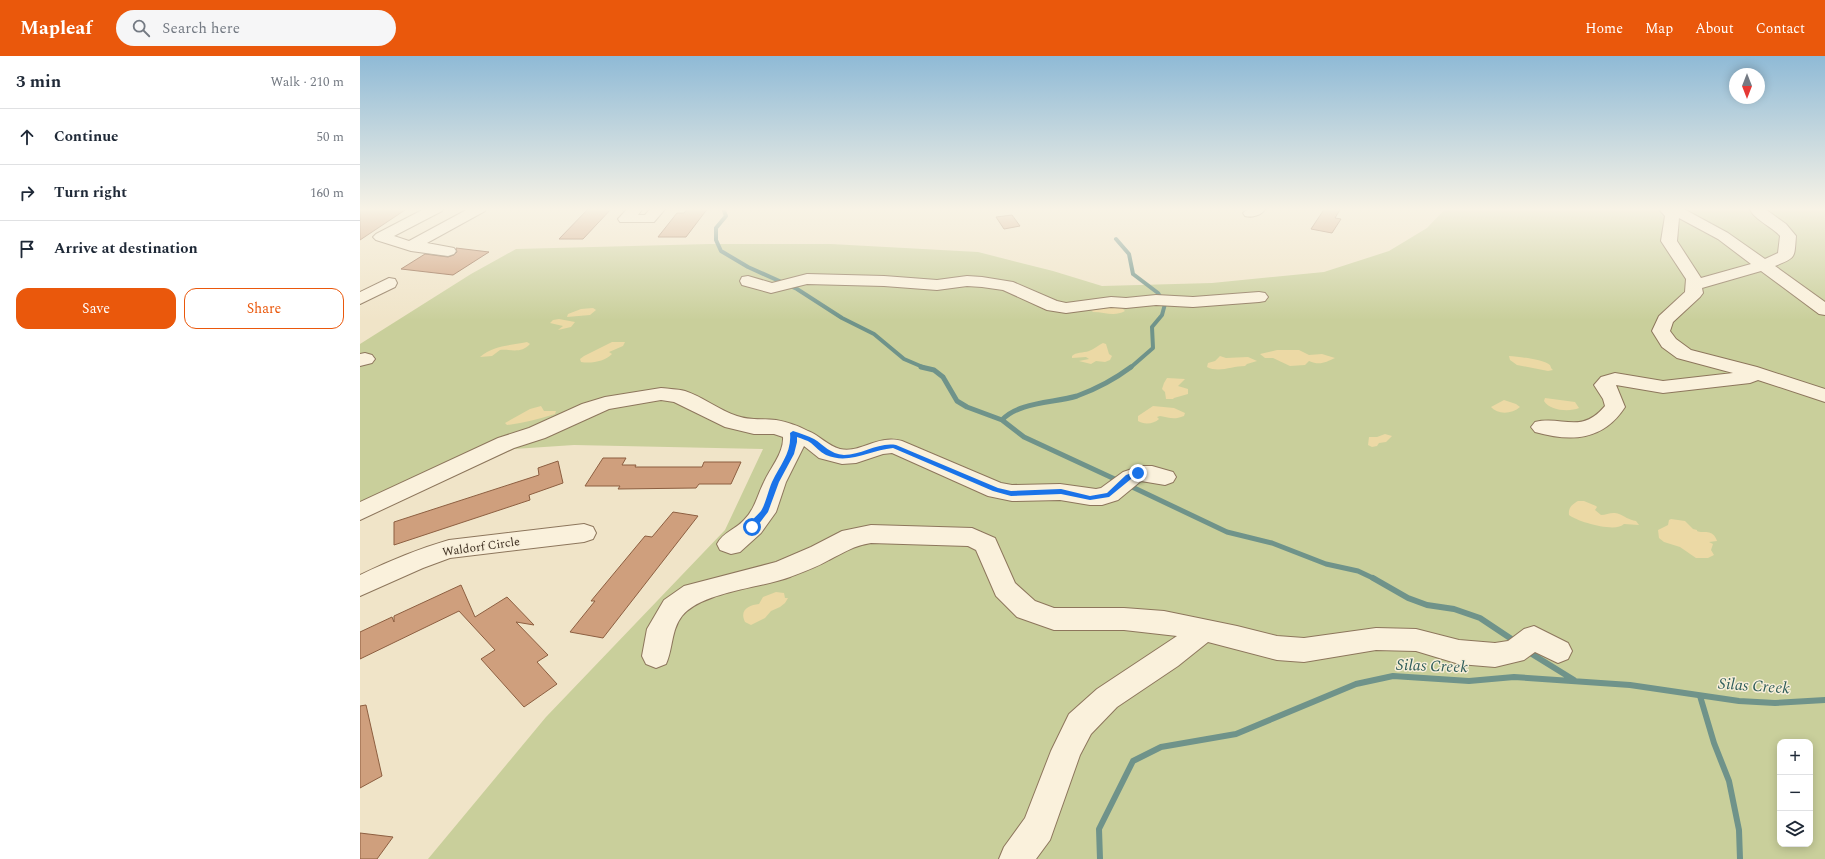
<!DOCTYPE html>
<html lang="en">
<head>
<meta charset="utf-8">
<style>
  body { margin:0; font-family:Spectral,serif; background:#f6f6f7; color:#1f2937 }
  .controls { position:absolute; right:12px; bottom:12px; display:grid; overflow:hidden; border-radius:8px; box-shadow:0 2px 10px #0003 }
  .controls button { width:36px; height:36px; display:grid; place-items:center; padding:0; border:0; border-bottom:1px solid #e0e1e3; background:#fff; color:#1f2937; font:20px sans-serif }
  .compass { position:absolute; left:1369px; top:12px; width:36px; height:36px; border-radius:50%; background:#fff; box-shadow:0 2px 10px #0003; rotate:180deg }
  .stop { position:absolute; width:12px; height:12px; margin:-9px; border:3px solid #1a73e8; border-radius:50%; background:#fff }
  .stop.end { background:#1a73e8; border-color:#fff; box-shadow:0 1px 4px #0008 }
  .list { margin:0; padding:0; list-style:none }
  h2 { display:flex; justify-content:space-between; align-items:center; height:52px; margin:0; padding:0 16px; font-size:17px }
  h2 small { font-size:13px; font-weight:400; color:#747a83 }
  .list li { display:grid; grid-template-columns:26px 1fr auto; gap:12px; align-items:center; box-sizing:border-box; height:56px; padding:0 16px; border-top:1px solid #e0e1e3 }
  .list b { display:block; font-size:15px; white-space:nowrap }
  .list em { font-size:13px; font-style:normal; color:#747a83 }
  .actions { display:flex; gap:8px; padding:12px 16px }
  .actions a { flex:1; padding:9px 0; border:1px solid #ea580c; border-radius:12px; text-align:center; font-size:14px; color:#ea580c }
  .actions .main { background:#ea580c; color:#fff }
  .icon { flex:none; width:22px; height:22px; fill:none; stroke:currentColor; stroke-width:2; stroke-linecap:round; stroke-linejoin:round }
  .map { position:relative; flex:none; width:1465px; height:803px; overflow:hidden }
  header { display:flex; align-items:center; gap:24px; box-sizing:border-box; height:56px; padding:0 20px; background:#ea580c; color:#fff }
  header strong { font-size:19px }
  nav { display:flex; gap:22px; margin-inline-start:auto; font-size:14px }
  .search { width:280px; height:36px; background:#f6f6f7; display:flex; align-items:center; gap:10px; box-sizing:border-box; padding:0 14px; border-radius:22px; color:#747a83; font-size:15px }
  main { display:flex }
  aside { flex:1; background:#fff }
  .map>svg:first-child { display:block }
  .green { fill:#c9cf9b; fill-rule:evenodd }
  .sand { fill:#ecd9a5 }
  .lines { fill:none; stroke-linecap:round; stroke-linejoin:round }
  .stream-far2 { stroke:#6f938a; stroke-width:4 }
  .stream-far1 { stroke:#6f938a; stroke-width:5 }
  .stream { stroke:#6f938a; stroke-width:6 }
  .building { fill:#cf9f7d; stroke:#8d5f41 }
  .minor-casing { stroke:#8d765c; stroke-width:2 }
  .minor { fill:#faf1dc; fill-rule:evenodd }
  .route { fill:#1a73e8 }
  .labels { text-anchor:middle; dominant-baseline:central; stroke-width:3; stroke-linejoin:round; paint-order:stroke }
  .street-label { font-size:12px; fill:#3d2e20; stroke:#f7eed8 }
  .near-water-label { font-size:16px; font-style:italic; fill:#2f5d5a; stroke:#f7eed8 }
</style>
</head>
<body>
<header>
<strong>Mapleaf</strong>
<div class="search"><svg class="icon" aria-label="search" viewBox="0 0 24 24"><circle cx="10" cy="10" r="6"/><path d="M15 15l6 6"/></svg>Search here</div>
<nav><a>Home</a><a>Map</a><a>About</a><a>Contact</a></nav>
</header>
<main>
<aside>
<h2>3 min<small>Walk · 210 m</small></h2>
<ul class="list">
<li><svg class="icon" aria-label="ahead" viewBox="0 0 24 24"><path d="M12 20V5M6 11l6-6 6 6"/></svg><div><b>Continue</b></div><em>50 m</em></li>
<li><svg class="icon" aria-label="right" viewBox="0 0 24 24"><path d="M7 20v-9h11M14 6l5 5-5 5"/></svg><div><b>Turn right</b></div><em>160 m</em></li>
<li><svg class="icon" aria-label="arrive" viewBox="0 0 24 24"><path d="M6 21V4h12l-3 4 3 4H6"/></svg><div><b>Arrive at destination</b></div></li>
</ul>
<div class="actions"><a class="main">Save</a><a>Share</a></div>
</aside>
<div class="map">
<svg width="1465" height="803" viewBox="0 0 1465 803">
  <rect width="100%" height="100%" fill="#f0e4c8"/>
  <path class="green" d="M1086 152H1465V803H68L186 661 365 474 403 393 214 389 154 393 0 463V288L111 218 156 193 349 188H471L618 196 693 215 742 230 852 227 964 216 1029 195 1067 172ZM1420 686H1450V788H1420Z"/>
  <path class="sand" d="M748 250 761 251 765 255C754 261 745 256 733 256L730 253 750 252Z
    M233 252 236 254 230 259 207 261 208 258 221 253Z
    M199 263 215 266 211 271 198 274 203 270 190 267 193 264Z
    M167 286 170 288C161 298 151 293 140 294L132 300 120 301C134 289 148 290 167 286Z
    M252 286H265L263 290 249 296 252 298C245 305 232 308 221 306L220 303 224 300Z
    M743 287 746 288 749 298 752 300 750 304 745 306 736 305 731 308 719 305 729 303 726 301 712 302V300C716 296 723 297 729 295 734 293 739 289 743 287Z
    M917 294H939L949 299 962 298 975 302C966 306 960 310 949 305L945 309 930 310 913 302H905L900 298Z
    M860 300 866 302 888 301 897 305 887 308 885 310C872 310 859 317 847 311L848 307 855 305Z
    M1149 300C1160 301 1182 303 1190 309 1191 311 1191 313 1193 314L1188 315 1157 309 1150 304Z
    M807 322 825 323 818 330 828 333V338L814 342 813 343H806L805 336 802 333 804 327Z
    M1185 342 1215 346 1219 352C1210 356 1190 355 1184 345Z
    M1144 344 1156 348 1160 351C1152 358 1138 359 1131 351Z
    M181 350 184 355H196L195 358C179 363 164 367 147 369L145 367 170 353Z
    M793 350 814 352 825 357 824 360C814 364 810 362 800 360L797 361 799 363C794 368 784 369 778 365V360Z
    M1025 378 1032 380 1026 386 1019 387 1017 390 1012 391 1008 389 1009 381H1017Z
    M1218 445H1224L1236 450 1237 451 1235 454 1241 459C1247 459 1252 455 1259 458 1264 460 1269 464 1276 465L1279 469 1264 468C1256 477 1218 466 1209 459 1208 451 1213 448 1218 445Z
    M1311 463 1325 465 1333 473 1337 474V475C1343 478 1353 472 1357 485L1349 486 1353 488 1351 494 1354 499 1348 502H1336L1320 491 1304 486 1299 482 1298 474 1308 469 1309 464Z
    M416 536 424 537 425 542H428L425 547 420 551 411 555 405 562 391 569 385 566C379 554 389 549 399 548L403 541Z"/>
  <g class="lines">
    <path class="stream-far2" d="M363 152 366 160 356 172V184L361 195 388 211 437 233 482 262 514 278 544 303 565 312
      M756 183 769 198 773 218 798 237 805 248 802 259 792 271 793 292 770 312"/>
    <path class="stream-far1" d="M561 311 574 314 583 321 597 345 607 351 642 364 664 381 759 425
      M642 364C658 346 694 347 717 340 736 333 755 323 771 311
      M768 429 867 476 912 487 966 508 998 515 1015 523"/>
    <path class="stream" d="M1013 522 1048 542 1067 549 1094 553 1120 562 1156 586
      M1167 595 1214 624
      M1340 640 1354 687 1369 725 1379 774 1380 803
      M740 803 739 773 773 705 801 691 876 678 996 628 1033 620 1109 625 1154 621 1270 629 1379 645 1415 647 1465 644"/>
  </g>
  <path class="building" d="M0 152H48L0 184Z
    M229 152H252L223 183H199Z
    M328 152H348L326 181H298L317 157H324Z
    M965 152H981L975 162 981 163 972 177 951 173Z
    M652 159 660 170 644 173 636 161Z
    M96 192 129 196 93 219 41 213 65 198 88 201 94 199 97 196Z
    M243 402H266L262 409H276L275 411H342L344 406H381L371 428H339L336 432 258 433 260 430H225Z
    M198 405 203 427 169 439 170 444 34 489V466L179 419 178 412Z
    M313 456 338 460 243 582 210 576 235 545H231L285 480 292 481Z
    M101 529 115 561 147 541 174 569 156 566 188 599 177 606 197 628 164 651 121 603 135 594 99 555 0 603V576L32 561 34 566V560Z
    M6 649 22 720 0 732V650Z
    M0 777 33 781 17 803H0Z"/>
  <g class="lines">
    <defs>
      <path id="minor" d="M66 152H84L82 155 34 180 49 185 110 152H127L125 155 67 187 94 192 96 195 94 198 88 200 51 195 16 184 13 181 16 178Z
        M268 152H283L278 159H285L291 152H306L294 166H260L258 163Z
        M889 152H906C902 159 893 162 885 160L883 157Z
        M1298 152H1322L1368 177 1405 203 1418 197 1420 180C1414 172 1390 161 1390 152H1404L1426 168 1436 180C1434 202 1437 201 1415 210L1465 246V259L1459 258 1401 215 1342 232 1343 237 1340 241 1313 266 1310 275 1316 283 1331 294 1397 311 1465 333V346L1398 324 1390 327 1303 337 1256 329 1265 351C1243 385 1211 386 1175 376L1171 371 1175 366C1202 359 1221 379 1245 350L1243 343 1234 329 1241 321 1255 317 1303 325 1373 317 1317 302 1302 291 1292 275 1299 260 1325 236 1326 223 1301 185 1305 160ZM1319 162 1358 183 1391 208 1341 222 1317 185Z
        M447 218 524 220 577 224 607 220 622 221 653 226 697 245 706 247 751 241 766 242 796 239 833 241 899 236 905 237 908 241 905 245 899 246 833 251 796 249 766 252 751 251 706 257 687 254 643 234 622 231 607 230 577 234 524 230 447 228 411 237 382 229 380 225 382 221 388 220 412 227Z
        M29 222 35 223 37 227 35 231 0 248V236Z
        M5 297 12 299 15 303 12 307 0 310V298Z
        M301 332C309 333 317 333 325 335 343 341 359 354 377 360 391 365 403 362 416 364 427 366 439 370 448 375 459 379 468 390 480 393 500 398 517 378 542 385L641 427 652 429 700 428 736 433 741 432 763 416 781 410H792L813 416 816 421 813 426 805 429 781 425 758 444 742 449H730L700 444 652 445 628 440 532 397 523 398 496 407 482 408 459 402 444 390 426 426 416 456 401 477 380 496 371 498 360 494 357 488C363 476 375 474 384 464 395 453 397 440 404 426 410 412 424 397 423 381L414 378H394L365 371 314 346 301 344 249 353 185 382 154 392 0 464V446L138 382 169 372 222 348 245 341Z
        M224 468 233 471 236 477 233 483 224 486 90 502 63 512 0 540V519C29 505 58 493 89 484Z
        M511 469 612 472 635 482 655 527 675 545 694 552H764L804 555 877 570 917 580 944 582 1016 572 1056 573 1099 584 1135 587 1148 585 1164 573 1174 570 1208 587 1212 595 1208 603 1198 607 1175 596 1164 604 1135 611 1099 608 1056 595 1016 594 944 606 917 604 848 586 818 610 757 651 731 678 720 699 690 784 676 803H639L644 791 665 762 691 695 709 658 737 633 817 580 764 574H694L657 561 636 540 616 494 608 490 511 487C493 490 485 496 469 504 457 511 443 516 430 521 401 532 341 536 322 560 311 574 313 593 306 608L296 612 286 608 282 600 287 573 304 544 324 530 416 506 451 491 482 475Z"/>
    </defs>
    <use href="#minor" class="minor-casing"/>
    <use href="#minor" class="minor"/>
  </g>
  <linearGradient id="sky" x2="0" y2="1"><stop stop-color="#8fbad6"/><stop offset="0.58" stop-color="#f8f3e6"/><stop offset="1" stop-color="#f8f3e6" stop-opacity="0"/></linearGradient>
  <rect width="1465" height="264" fill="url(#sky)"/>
  <path class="route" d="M433 375C440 377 448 380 454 383 464 389 470 398 484 399 502 399 518 386 536 389L638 432 651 435 701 433 730 440 747 437 766 419 778 415 781 417 771 423 749 441 730 444 701 438 651 440 633 435 533 392C510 394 489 409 466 399 460 396 456 391 451 387 447 384 442 383 437 381V386L434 398 419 426 408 456 395 473H389C388 466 397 460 401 455 406 447 408 435 412 426 420 409 432 396 430 377Z"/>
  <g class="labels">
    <g class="street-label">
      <text transform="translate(121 491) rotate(-8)">Waldorf Circle</text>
    </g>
    <g class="near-water-label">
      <text transform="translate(1072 610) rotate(2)">Silas Creek</text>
      <text transform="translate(1394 630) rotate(4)">Silas Creek</text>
    </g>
  </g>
</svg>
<div class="controls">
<button>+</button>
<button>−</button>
<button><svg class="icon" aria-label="layers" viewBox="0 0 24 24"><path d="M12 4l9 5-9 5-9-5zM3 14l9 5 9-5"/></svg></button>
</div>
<svg class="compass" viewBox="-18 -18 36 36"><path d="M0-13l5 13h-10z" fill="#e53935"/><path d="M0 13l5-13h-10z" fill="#747a83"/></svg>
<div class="stop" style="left:392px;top:471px"></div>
<div class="stop end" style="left:778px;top:417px"></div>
</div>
</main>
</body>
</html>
